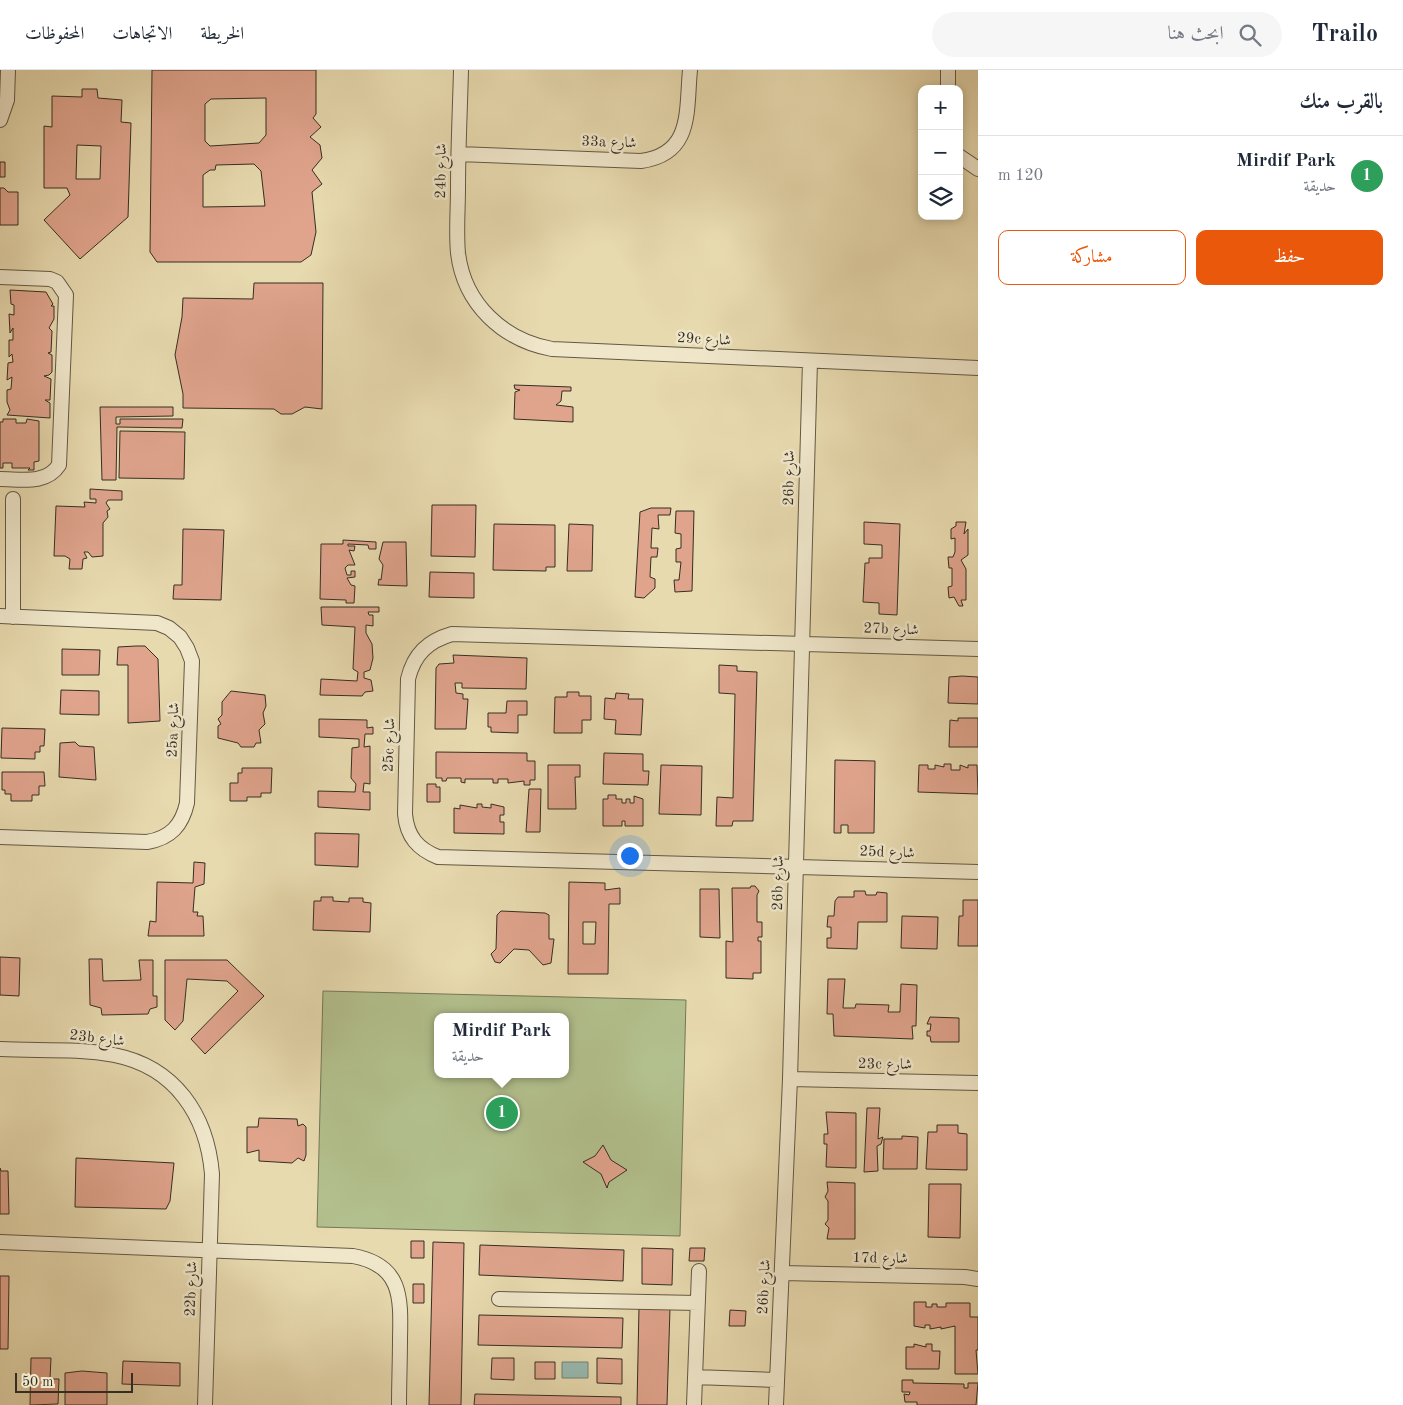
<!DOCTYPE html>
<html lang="ar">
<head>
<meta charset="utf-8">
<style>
  body { margin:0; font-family:"Old Standard TT",Amiri,serif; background:#f6f6f7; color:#1f2937; direction:rtl }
  .controls { position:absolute; right:15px; top:15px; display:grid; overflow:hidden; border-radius:10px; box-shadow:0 2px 8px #0003 }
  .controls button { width:45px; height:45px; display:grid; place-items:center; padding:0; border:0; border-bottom:1px solid #e0e1e3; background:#fff; color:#1f2937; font:25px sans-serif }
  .scale { position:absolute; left:15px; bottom:12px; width:118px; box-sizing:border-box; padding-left:5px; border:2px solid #362e22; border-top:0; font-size:14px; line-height:18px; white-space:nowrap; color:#362e22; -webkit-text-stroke:4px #f0e7cb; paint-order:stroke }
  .you { position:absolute; left:629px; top:785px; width:18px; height:18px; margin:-12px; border:4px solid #fff; border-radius:50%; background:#1a73e8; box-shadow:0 0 0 8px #1a73e833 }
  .badge { display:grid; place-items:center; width:32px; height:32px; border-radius:50%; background:#ea580c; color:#fff; font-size:16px; font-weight:700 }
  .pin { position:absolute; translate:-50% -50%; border:2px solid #fff; box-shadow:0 1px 5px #0006 }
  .popup { position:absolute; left:434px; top:943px; width:135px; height:65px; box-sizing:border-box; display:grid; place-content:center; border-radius:10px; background:#fff; filter:drop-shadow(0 1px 4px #0005); font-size:16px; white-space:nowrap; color:#747a83 }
  .popup b { font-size:19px; color:#1f2937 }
  .popup::after { content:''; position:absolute; left:50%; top:100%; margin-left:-10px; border:10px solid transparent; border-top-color:#fff }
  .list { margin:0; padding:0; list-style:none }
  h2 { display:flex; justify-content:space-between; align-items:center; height:65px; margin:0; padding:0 20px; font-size:21px }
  h2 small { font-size:16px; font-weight:400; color:#747a83 }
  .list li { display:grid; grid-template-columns:32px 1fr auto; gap:15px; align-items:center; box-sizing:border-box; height:80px; padding:0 20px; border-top:1px solid #e0e1e3 }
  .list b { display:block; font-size:19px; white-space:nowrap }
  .list p { margin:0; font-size:16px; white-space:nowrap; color:#747a83 }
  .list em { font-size:16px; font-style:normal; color:#747a83 }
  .actions { display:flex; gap:10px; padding:15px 20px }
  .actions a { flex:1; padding:11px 0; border:1px solid #ea580c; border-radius:10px; text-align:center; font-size:18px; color:#ea580c }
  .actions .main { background:#ea580c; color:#fff }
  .icon { flex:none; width:28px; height:28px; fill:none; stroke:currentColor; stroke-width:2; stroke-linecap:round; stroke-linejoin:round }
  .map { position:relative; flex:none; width:978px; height:1335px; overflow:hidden; direction:ltr }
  header { display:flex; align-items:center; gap:30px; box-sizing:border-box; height:70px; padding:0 25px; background:#fff; border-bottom:1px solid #e0e1e3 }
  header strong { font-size:24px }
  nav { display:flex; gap:28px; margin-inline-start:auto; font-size:18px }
  .search { width:350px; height:45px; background:#f6f6f7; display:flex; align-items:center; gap:12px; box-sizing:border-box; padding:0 18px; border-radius:28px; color:#747a83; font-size:19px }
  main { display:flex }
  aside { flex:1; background:#fff }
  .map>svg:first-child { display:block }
  .green { fill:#b2c08d; stroke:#747758; fill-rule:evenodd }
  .water { fill:#98bab0; stroke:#718277 }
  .building { fill:#e0a48d; stroke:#362e22; fill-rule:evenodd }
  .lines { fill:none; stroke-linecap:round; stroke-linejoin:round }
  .minor-casing { stroke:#625945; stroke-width:16 }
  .minor { stroke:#f0e7cb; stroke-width:14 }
  .labels { text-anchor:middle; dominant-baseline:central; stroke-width:5; stroke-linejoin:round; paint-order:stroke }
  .street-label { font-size:15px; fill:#362e22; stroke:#f0e7cb }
</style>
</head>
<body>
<header>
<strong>Trailo</strong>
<div class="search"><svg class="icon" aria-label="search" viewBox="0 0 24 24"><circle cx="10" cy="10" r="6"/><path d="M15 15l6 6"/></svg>ابحث هنا</div>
<nav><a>الخريطة</a><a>الاتجاهات</a><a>المحفوظات</a></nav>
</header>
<main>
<aside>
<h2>بالقرب منك<small></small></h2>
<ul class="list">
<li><span class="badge" style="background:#2e9e5b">1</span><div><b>Mirdif Park</b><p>حديقة</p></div><em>120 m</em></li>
</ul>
<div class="actions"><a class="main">حفظ</a><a>مشاركة</a></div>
</aside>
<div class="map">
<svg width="978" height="1335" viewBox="0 0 978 1335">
  <rect width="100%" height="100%" fill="#e8daaf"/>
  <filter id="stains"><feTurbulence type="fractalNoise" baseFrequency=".004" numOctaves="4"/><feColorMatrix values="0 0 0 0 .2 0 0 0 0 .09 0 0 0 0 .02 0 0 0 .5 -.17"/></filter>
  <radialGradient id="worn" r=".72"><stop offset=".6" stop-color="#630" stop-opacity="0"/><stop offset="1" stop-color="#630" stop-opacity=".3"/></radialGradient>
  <path class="green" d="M323 921 686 930 680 1166 317 1157ZM438 947H566V1004H438Z"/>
  <path class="water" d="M562 1292H588V1308H562Z"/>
  <path class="building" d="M152 0H316V44L313 48 321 57 310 67 320 75 322 88 312 100 322 114 312 122 316 162 311 185 301 192H157L150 182ZM266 28V65L259 73 210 76 205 71V34L211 29ZM254 94 261 101 265 136 203 137V105L210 100H215L216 95Z
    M82 19H97L98 28 122 30 121 52 131 53 128 147 80 189 44 150 70 125 67 118H44V56L52 57V26L82 27ZM77 75 101 76 100 109H76Z
    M0 92H5V107H0Z
    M0 118H4L8 122H18V155H0Z
    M254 213H323L322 339 305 337 292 344H281L274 339 183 338V324L175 285 182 247 183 228 253 229Z
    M10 220 46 222 53 234 51 236H54V249L49 258 52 261 51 282 48 283 52 285V302L49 305 44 306 51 309 50 330H45L50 333V348L7 345 10 340 7 332V320L11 319 12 307 7 310 8 293 13 292 12 284 9 287V270H13V258L10 263 9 244 14 245V235L11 234Z
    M514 315 571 317V321H562L561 331 556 335 573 337V352L514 349 515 322 520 320 515 319Z
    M100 337H173V346L116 347V354H120V349H183L182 358 117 357 116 410H102Z
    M3 349H16V353H26L27 349 39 351V391L34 392V400H28L30 398H12V393H3V398H0V352H3Z
    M120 361 185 362 184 409 119 408Z
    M90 419 122 421V430H108L106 433 110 439 107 441 108 447 103 453V486L92 487 88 482H84L87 488 83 489 82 499H69L70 489 65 486H54L56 436 85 437 84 432 96 433V429H90Z
    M432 435H476L475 487 431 486Z
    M651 438H671L670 445H658L659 459 652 458 651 478H658L657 487H651L650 507 655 509V518L644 528 635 527 640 442Z
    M676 441H694L692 521 675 522 674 510H679L681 492H676V479L681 478V464L675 463Z
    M864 452 900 454 897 545 879 544V533L863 532 865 493H869V488H882V475L864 474Z
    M956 452H966L964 464 968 459V485L961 490 966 499V530H961L963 536H959L954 527 949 528 948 517 952 516V498H949L948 487H953L955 482V468L951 469V459L956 456Z
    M494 454 555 455V497H546V501L493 500Z
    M569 454 593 455 592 501H567Z
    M183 459 224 460 221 530 173 529 174 515H182Z
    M343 470 376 472V479H369L368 475 348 474V476H355L354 481 349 480 355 495H348L345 498 347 505H351V501H355V507L347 508 351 515 355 516 354 533H346V530L320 529 321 474H343Z
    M383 472H406L407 516 378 515 379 509 381 510 383 495 379 489Z
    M430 502 474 503V528L429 527Z
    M321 537H379V542H368L369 545H373V556L366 555V563L372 574 373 588 370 600 364 602V608L371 610 373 621 365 622 362 626 320 625 321 609 357 611 358 602 353 599 355 557 322 555Z
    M136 576H145L158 589 160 651 128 653V595H117L118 577Z
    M62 579 100 580 99 605H62Z
    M453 585 527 588 526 619 462 618V613H455L456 623 463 624V629H468L466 659H435L436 598 439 594 454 593Z
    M719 595 737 596V601L757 602 753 751H733L732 756H716L717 727 733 728 735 624 719 623Z
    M962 606 978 607V634L948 633 949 607Z
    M61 620 99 621V645L60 644Z
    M231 621 265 625 266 636 263 643 265 654 259 660 261 673H256L254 677H241L238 673 218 668V656L221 654 218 649 222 645V632Z
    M567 622H579V626H591V650H582V663H554L555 627H567Z
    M616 623 629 624 628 629H643L641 665 615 664 616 650 604 649 605 628 615 629Z
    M507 631H527V645H518V663L491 662V657H488V643H506Z
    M958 648H978V677H949L950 650 958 651Z
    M319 649 367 650V658L373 657V664H365L364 677 370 676V714L364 713 363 722H370V740L318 737V721L355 722 356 714 351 708 352 678 359 677V669L319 667Z
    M2 658 45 659 44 676H40V682H35V689L1 688Z
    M75 672 79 676 94 677 96 710 59 707 60 673Z
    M436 682 527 683V691H535V710H530V715H524V711L508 713V709H498V713H493V709H465V713L461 712V708H447L446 711H442V708H436Z
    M604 683 643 684V701H649L648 715 603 714Z
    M835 690 875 691 874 763H848V755H841V763H834Z
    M944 694H951V700H960V695L968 698V695H977L978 724 918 722 919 695H928V699H935V695L944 697Z
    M548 695H580V707H575L576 739H548Z
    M661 695 702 696 701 745 659 744Z
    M242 698H272L271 723H261V727H247V731H230V713H238V703H242Z
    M2 702H44L45 716H39V725H32V731H11V724H5V720H2Z
    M427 714H436V717H440V732H427Z
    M529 719H541L540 762H526Z
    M608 725H616V729H622V733H626V729H630V733H634V726L643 729V756H625V751H622V756H603V729H608Z
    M477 734H482V737L491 738V734L504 737V745H500V752H504V764L454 763V738L460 739V735L477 738Z
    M315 763 359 764 358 797 315 795Z
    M194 792 205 793 204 814 195 817 193 842H198L197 846H203L204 866H148L150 851 156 852 157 812 193 813Z
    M569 812 605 813V820L620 818V834H609L608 904H568ZM583 852H596L595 874H583Z
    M751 816H755L759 821 757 825V852H762V867H758V871H761V903H753V909L726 908V871L733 872 732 818H750Z
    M700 819H719L720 868 700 867Z
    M854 821H865L866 825H876L877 822 887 823V852H858L857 879 827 878V868H831V857H827L828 846H834L835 831 838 827H854Z
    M321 827H333V831L349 832V828H363V832L371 833 370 862 313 860 314 831H321Z
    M963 830H978V876H958L959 846H963Z
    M501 841 545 843 549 845V869H554L551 893 543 895 529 880 514 879 500 893 495 892 491 884 496 879 497 845Z
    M902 846 938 847 937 879 901 878Z
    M0 887 20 888 19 926 0 925Z
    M89 889H102L103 911 141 910 139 890H153V926H157V937L150 939 148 944 102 945 101 938 90 935Z
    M165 890H227L264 926 205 984 191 969 238 921 227 911 187 909 183 951 175 960 165 950Z
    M828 909H845L843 938H855L856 934 889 935 888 942H900L901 914 917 915 916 956H912L913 969 834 966 833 944H827Z
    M930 947 959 948V972H931L930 966H927V961H930L931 954H927Z
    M867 1038H880L878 1069 883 1067 881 1074 877 1076 878 1101 864 1102Z
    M826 1042 856 1043V1098L826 1097 827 1074H824V1064H828Z
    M259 1048 297 1049 298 1056 303 1054 306 1057V1085L304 1091 298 1088 292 1093 259 1091V1080L247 1083V1057H258Z
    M937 1055H958V1063L967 1064V1100L926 1099 928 1062H937Z
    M902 1066 918 1067 917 1099H883L884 1069H902Z
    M603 1075 611 1090 627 1100 609 1112 607 1118 601 1104 583 1092 595 1086Z
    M76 1088 174 1093 170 1131 166 1139 75 1137Z
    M0 1098 1 1101H8L9 1144H0Z
    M827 1112 855 1113V1169H827L829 1158 825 1154 828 1150V1131L825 1127 828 1121Z
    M929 1114H961L960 1168 928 1167Z
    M411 1171H424V1188H411Z
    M433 1172 464 1173 461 1335H429Z
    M480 1175 624 1180 623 1211 479 1205Z
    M642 1178 673 1179 672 1215 642 1214Z
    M690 1178H705L704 1191H689Z
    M0 1206H9L8 1279H0Z
    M413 1214H424V1233H413Z
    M914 1232H926V1237H932V1234H937V1237H946V1233H970V1247H978V1280H976L978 1304H955V1256L941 1259V1257L930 1259V1255H925V1258L914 1256Z
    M639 1237 670 1238 667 1335H637Z
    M730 1240 746 1241 745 1256H729Z
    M479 1245 623 1248 622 1278 478 1275Z
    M914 1274 926 1277V1274H932V1281H940L939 1299H906V1277H914Z
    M31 1288H51L50 1309H59L58 1334 30 1335Z
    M492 1288H514V1310L491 1309Z
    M597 1288 622 1289V1314L597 1313Z
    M123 1291 180 1293V1316L122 1314Z
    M535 1292H555V1309H535Z
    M82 1301 107 1303V1335H65V1303Z
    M902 1310H913V1313L964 1314V1318H968V1313H978L976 1335H917V1332H905L904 1324 909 1325 910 1322H902Z
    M475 1324 621 1327V1335H474Z"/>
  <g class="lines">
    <defs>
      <path id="minor" d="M461 0C460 39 458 79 458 118 458 139 456 162 458 183 464 234 503 270 552 279L978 298
        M948 19V0
        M0 50 7 30 8 0
        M459 84 641 91C693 84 686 41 690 0
        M959 86 978 99
        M0 207 50 209 57 212 66 225 59 395C46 415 21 409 0 409
        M0 546 157 553 169 558 180 567 187 578 192 591 187 733C182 755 171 768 147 772L0 767
        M13 547V429
        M978 579 452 564C428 571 414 584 408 609L405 744C407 767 418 779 438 787L978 802
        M0 979C37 981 78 978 114 985 175 997 207 1045 212 1104L205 1335
        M790 1009 978 1013
        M0 1172 353 1186C402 1195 401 1227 400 1269 400 1291 399 1313 399 1335
        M782 1203 965 1207 978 1209
        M499 1229 698 1233
        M695 1307 777 1310
        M694 1335 699 1201
        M776 1335 790 1009 810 291"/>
    </defs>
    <use href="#minor" class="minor-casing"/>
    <use href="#minor" class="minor"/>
  </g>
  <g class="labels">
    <g class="street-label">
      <text transform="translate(609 73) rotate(2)">33a شارع</text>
      <text transform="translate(442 101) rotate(-89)">24b شارع</text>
      <text transform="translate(704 270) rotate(3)">29c شارع</text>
      <text transform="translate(790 408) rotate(-89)">26b شارع</text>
      <text transform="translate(891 560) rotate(2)">27b شارع</text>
      <text transform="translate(174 660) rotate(-88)">25a شارع</text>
      <text transform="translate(390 675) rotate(-88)">25c شارع</text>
      <text transform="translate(887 783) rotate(2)">25d شارع</text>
      <text transform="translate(779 813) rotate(-89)">26b شارع</text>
      <text transform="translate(97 969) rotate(7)">23b شارع</text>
      <text transform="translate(885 995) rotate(1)">23c شارع</text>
      <text transform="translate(880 1189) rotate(1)">17d شارع</text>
      <text transform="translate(765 1217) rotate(-87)">26b شارع</text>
      <text transform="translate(192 1219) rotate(-88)">22b شارع</text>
    </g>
  </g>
  <rect width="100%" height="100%" filter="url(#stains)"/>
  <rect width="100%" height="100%" fill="url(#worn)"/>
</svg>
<div class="controls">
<button>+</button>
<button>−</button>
<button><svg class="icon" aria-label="layers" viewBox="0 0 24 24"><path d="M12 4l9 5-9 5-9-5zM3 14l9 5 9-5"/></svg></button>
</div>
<div class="scale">50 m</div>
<div class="you"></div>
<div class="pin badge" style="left:502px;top:1043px;background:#2e9e5b">1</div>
<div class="popup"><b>Mirdif Park</b>حديقة</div>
</div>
</main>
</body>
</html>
